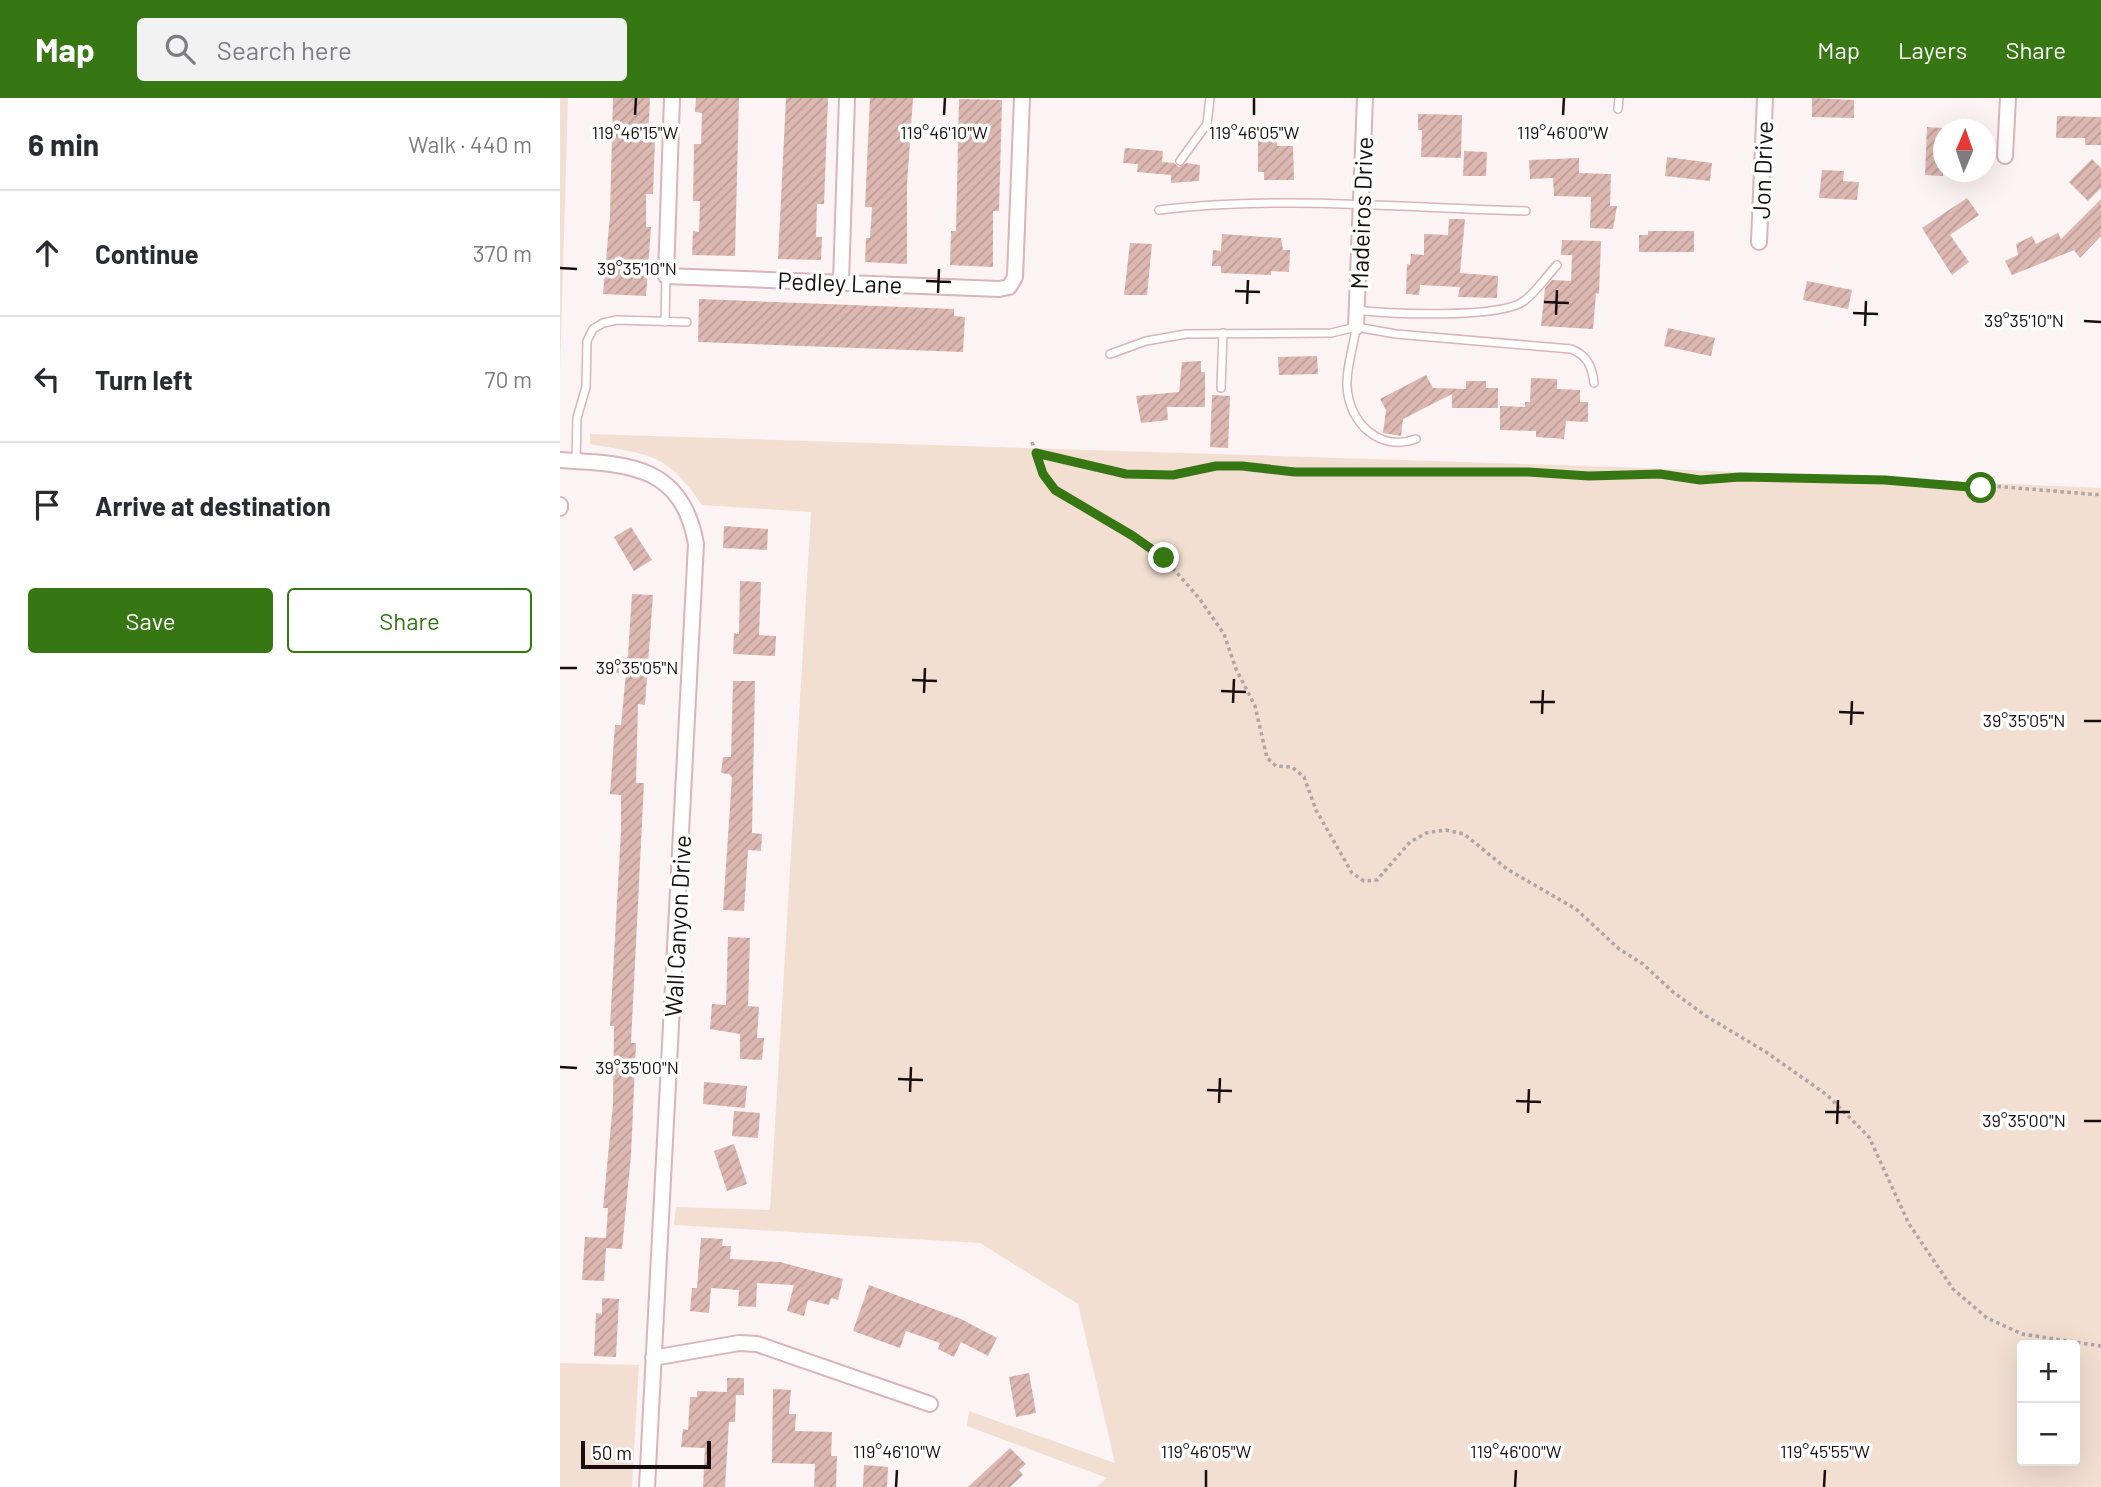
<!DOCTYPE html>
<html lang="en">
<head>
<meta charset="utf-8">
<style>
  body { margin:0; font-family:Barlow,sans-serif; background:#f2f2f3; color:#2b2b33 }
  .controls { position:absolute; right:21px; bottom:21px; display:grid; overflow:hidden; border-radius:7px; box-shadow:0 7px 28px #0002 }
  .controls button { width:63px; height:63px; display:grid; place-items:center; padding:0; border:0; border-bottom:2px solid #e1e1e2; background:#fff; color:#2b2b33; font:35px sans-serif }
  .compass { position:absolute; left:1373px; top:21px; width:63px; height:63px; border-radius:50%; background:#fff; box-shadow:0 7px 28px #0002; rotate:2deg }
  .scale { position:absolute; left:21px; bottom:18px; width:130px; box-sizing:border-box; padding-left:7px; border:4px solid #1a0d10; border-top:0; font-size:19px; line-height:24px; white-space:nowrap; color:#1a0d10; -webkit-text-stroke:5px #fff; paint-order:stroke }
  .stop { position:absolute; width:21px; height:21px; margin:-16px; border:5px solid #367613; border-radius:50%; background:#fff }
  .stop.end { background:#367613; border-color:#fff; box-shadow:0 2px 7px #0008 }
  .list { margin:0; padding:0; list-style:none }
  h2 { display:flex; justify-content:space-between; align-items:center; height:91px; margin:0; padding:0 28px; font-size:30px }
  h2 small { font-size:23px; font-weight:400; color:#7c7c81 }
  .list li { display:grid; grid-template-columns:46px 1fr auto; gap:21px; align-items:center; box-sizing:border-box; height:126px; padding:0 28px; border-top:2px solid #e1e1e2 }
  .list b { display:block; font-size:26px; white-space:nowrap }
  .list em { font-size:23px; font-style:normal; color:#7c7c81 }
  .actions { display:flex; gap:14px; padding:21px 28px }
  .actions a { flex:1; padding:16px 0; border:2px solid #367613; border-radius:7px; text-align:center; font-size:24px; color:#367613 }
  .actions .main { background:#367613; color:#fff }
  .icon { flex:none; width:38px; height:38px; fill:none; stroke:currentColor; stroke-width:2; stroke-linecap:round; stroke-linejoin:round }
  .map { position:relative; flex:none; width:1541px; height:1389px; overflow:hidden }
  header { display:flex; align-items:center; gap:42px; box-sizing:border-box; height:98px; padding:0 35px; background:#367613; color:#fff }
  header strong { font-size:33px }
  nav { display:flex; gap:38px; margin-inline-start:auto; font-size:24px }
  .search { width:490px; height:63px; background:#f2f2f3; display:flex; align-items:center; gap:18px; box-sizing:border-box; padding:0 24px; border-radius:7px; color:#7c7c81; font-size:26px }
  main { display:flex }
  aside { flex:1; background:#fff }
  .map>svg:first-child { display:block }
  .green { fill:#f2dfd2; fill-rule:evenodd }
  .building { fill:url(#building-hatch) }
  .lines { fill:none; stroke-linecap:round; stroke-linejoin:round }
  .service-casing { stroke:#dab3bb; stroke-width:10 }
  .minor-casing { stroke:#dab3bb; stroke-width:18 }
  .path { stroke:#afa4a7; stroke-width:3.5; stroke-dasharray:3.5 3.5; stroke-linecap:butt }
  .service { stroke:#fff; stroke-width:7 }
  .minor { stroke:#fff; stroke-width:14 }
  .route { stroke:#367613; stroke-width:9 }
  .ticks { fill:none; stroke:#1a0d10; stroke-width:2.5 }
  .labels { text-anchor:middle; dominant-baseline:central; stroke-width:7; stroke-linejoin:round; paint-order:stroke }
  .street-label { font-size:24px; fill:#1a0d10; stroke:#fff }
  .ticks-label { font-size:18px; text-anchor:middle; fill:#1a0d10; stroke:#fff; stroke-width:7; stroke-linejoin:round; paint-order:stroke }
</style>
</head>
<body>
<header>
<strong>Map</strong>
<div class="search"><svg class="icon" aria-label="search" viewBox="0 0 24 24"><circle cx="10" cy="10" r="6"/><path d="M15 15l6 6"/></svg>Search here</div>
<nav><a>Map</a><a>Layers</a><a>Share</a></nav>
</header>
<main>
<aside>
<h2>6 min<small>Walk · 440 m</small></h2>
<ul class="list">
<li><svg class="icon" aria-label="ahead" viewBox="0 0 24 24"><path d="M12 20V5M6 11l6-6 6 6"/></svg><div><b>Continue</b></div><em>370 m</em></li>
<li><svg class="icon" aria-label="left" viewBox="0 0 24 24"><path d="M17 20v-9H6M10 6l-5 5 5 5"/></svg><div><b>Turn left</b></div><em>70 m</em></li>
<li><svg class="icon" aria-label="arrive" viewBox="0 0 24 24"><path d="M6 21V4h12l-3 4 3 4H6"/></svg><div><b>Arrive at destination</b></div></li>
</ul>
<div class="actions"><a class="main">Save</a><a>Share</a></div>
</aside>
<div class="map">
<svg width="1541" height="1389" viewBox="0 0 1541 1389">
  <defs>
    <pattern id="building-hatch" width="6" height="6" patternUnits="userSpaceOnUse" patternTransform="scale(1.75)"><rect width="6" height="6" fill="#dcb8b1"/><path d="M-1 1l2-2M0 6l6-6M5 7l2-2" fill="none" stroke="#bc9d97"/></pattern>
  </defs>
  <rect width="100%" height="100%" fill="#fcf3f5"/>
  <path class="green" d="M0 0H8L0 272Z
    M30 336 1060 369 1541 390V1389H536L547 1380 407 1328 409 1313 555 1365 518 1206 420 1145 114 1127 116 1109 210 1112 251 414 142 407C106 354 90 357 30 346ZM1515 1247V1363H1462V1247Z
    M0 1265 79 1267 72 1389H0Z"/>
  <path class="building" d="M53 0H90L88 42H95L93 96H86V129H91L86 198 43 196 50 117Z
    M136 0H179L175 158 132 157 133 133 139 134 140 103H133L134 46H141L142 15 135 14Z
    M226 0H268L264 106H257L256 139H262L261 162 218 161Z
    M310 0H353L347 87V166L305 164 306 140H310L312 109H305Z
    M1252 0 1294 2V20L1252 19Z
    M399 1 442 2 439 113H433V169L390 167 391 133H396Z
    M858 16 902 17 901 60 861 59 862 32H858Z
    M1497 18 1541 19V47H1525V40H1496Z
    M1367 29 1383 30V78L1365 77Z
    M698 40H717V48H733L734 82H704V74H698Z
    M565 50 603 53 602 64 614 65 619 69 626 65 640 67 639 83 611 85V77L577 74 578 66 563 65Z
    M904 53 927 54 926 78H903Z
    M1107 59 1152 65 1150 83 1105 78Z
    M1019 60V75L1051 76 1050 108H1057L1053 131 1030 130 1031 99 994 98 993 80 970 81 969 62Z
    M1532 61 1541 70V90L1528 103 1509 84Z
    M1262 72 1284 73 1283 83 1299 84 1297 102 1259 100Z
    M1407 100 1419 117 1390 137 1409 164 1392 177 1362 130Z
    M1541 101V138L1520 160 1514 152 1452 177 1445 163 1458 157 1456 146 1472 138 1476 146 1498 135 1501 141Z
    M889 121H905L900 175 938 178 937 200 898 199 900 189 860 187 859 197 846 196 847 166 850 167 851 156 864 157V136L888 137Z
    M1088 133H1134V154H1079V137H1088Z
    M662 136 721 140 723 152H730L729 174 711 173V177L661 175V168H652L653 152 661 153Z
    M1002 142 1041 143 1039 196 1036 195 1033 231 981 228 985 190 992 182 1011 183 1012 157H1001Z
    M570 145 592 146 587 197H564Z
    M1247 183 1292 192 1288 211 1243 202Z
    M139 201 394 211V218L405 219 403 254 138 244Z
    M1108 230 1155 240 1151 258 1104 248Z
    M757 258 758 276 719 277 718 259Z
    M641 263V274H645V309H607L608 322 581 325 576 298 619 294 622 264Z
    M866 277 873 290 906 291V283H926V290H938V310H892V296L843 321 841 338 823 335 826 312 820 301Z
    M971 280 997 281V291L1020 292V304H1028V324L1006 323 1004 341 976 339V333L940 332V308L965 309V304H970Z
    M652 297 670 298 668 350 650 349Z
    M164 428 208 431 207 452 163 450Z
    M71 429 92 462 74 473 54 439Z
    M180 483 201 484 199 537 216 538 215 558 173 556 174 535 179 536Z
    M72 496 93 497 85 607 78 606 76 685H84L71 945H76L71 1057 62 1151 46 1150 44 1183 22 1182 25 1139 46 1140 48 1110H43L53 1006 54 928H50L61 733V697L50 696 55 627H61L66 575H56L58 559 67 560 68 557Z
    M173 583H195L192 735 202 736 201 753 188 752 184 813 163 812 172 679 169 676 161 675 163 659H171Z
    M168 839 190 840 188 908 199 909 197 940H204L202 962 180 961V936L150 931 152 906 166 907Z
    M144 984 187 988 185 1010 143 1006Z
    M174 1013 200 1015 198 1040 172 1038Z
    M174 1046 187 1086 167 1093 154 1053Z
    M141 1140 163 1141 162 1148H171L170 1161 220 1164 283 1181 278 1202 271 1200 269 1207 248 1202 244 1218 227 1213 234 1187 197 1185 196 1209 178 1208 179 1192 151 1190 149 1215 130 1213 132 1190H137Z
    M309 1187 401 1221 437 1240 428 1258 401 1244 394 1259 378 1251 380 1245 346 1233 340 1250 293 1233Z
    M42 1200 59 1201 56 1259 34 1258 36 1215 42 1216Z
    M469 1275 476 1315 456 1319 449 1279Z
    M167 1280H184V1297H176L175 1324H169L165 1389H143L145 1350 121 1349 123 1331 128 1332 130 1299H137V1293L167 1294Z
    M213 1291 231 1292 229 1316H236L235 1333 272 1334 271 1358H277L276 1389H254L255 1366 212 1365Z
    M450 1350 466 1366 459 1372 463 1377 450 1389H408Z
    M304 1367 328 1369 327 1389H303Z"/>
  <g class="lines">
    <defs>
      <path id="service" d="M1058 11 1059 0
        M620 63 647 26 650 0
        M599 112C720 97 844 110 966 113
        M797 212C829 216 940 221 964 203 976 194 986 179 997 167
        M105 224 106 178
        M796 229C794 248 786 269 787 288 789 326 820 354 856 341
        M550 256 586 243 626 236 771 235 796 229 836 236 1011 251C1027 257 1032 268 1034 285
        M661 290 663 235
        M16 363 17 320 26 289 27 243 33 231 43 225 57 222 127 224"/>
      <path id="minor" d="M112 0 106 178 439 191 449 189 455 179 462 0
        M1445 58 1448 0
        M1199 144 1205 0
        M281 184 287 0
        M796 229 805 0
        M0 362C67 366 122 366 136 446L87 1389
        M0 407V410
        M93 1260 179 1245 197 1246 370 1306"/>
    </defs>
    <use href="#service" class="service-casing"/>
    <use href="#minor" class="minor-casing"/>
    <path class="path" d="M472 344 483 376 494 392 573 438 604 460 639 500 664 536 676 571 695 608 707 660 716 668 732 669 744 679 756 712 792 775 804 783 817 782 850 744 866 735 886 732 904 736 947 771 1016 811 1059 851 1083 866 1113 894 1146 918 1206 954 1267 997 1309 1039 1349 1126 1393 1191 1427 1220 1462 1236 1541 1248
      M476 356 567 376 613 377 656 368H682L735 374H968L1029 378 1100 376 1140 382 1180 379 1384 384 1541 397"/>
    <use href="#service" class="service"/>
    <use href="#minor" class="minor"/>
  </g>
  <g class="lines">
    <path class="route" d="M604 460 573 438 495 392 483 376 476 355 566 376 613 377 656 368H682L735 374H968L1029 378 1100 376 1140 382 1180 379 1325 382 1421 390"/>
  </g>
  <path class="ticks" d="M75 17 76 0M384 17 385 0M694 17V0M1003 17 1004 0M0 170 17 171M366 183 391 184M675 193 700 194M378 195 379 171M984 204 1009 205M687 206 688 182M1293 215 1318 216M996 217 997 192M1524 223 1541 224M1305 228 1306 203M0 570H17M352 582 377 583M661 593 686 594M364 595 365 570M970 604H995M673 605 674 581M1279 614 1304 615M982 616 983 592M1524 623H1541M1291 627 1292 603M0 969 17 970M338 981 363 982M647 992 672 993M350 994 351 969M956 1003 981 1004M659 1005 660 980M1265 1014H1290M968 1015 969 991M1524 1023H1541M1277 1026 1278 1002M336 1389 337 1372M646 1389V1372M955 1389 956 1372M1264 1389 1265 1372"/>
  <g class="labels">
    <g class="street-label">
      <text transform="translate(1202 72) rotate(-88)">Jon Drive</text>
      <text transform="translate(801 115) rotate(-88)">Madeiros Drive</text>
      <text transform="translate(280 184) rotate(2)">Pedley Lane</text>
      <text transform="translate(117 828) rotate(-87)">Wall Canyon Drive</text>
    </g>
  </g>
  <g class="ticks-label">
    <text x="75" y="41">119°46'15"W</text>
    <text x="384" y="41">119°46'10"W</text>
    <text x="694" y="41">119°46'05"W</text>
    <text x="1003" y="41">119°46'00"W</text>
    <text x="77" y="177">39°35'10"N</text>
    <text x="1464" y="229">39°35'10"N</text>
    <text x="77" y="576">39°35'05"N</text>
    <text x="1464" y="629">39°35'05"N</text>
    <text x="77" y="976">39°35'00"N</text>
    <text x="1464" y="1029">39°35'00"N</text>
    <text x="337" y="1360">119°46'10"W</text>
    <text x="646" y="1360">119°46'05"W</text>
    <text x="956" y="1360">119°46'00"W</text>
    <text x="1265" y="1360">119°45'55"W</text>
  </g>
</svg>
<div class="controls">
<button>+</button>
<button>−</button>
</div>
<svg class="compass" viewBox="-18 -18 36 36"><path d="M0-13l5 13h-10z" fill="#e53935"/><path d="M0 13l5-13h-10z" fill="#7c7c81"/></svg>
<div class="scale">50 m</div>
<div class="stop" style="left:1421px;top:390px"></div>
<div class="stop end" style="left:604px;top:460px"></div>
</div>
</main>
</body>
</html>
